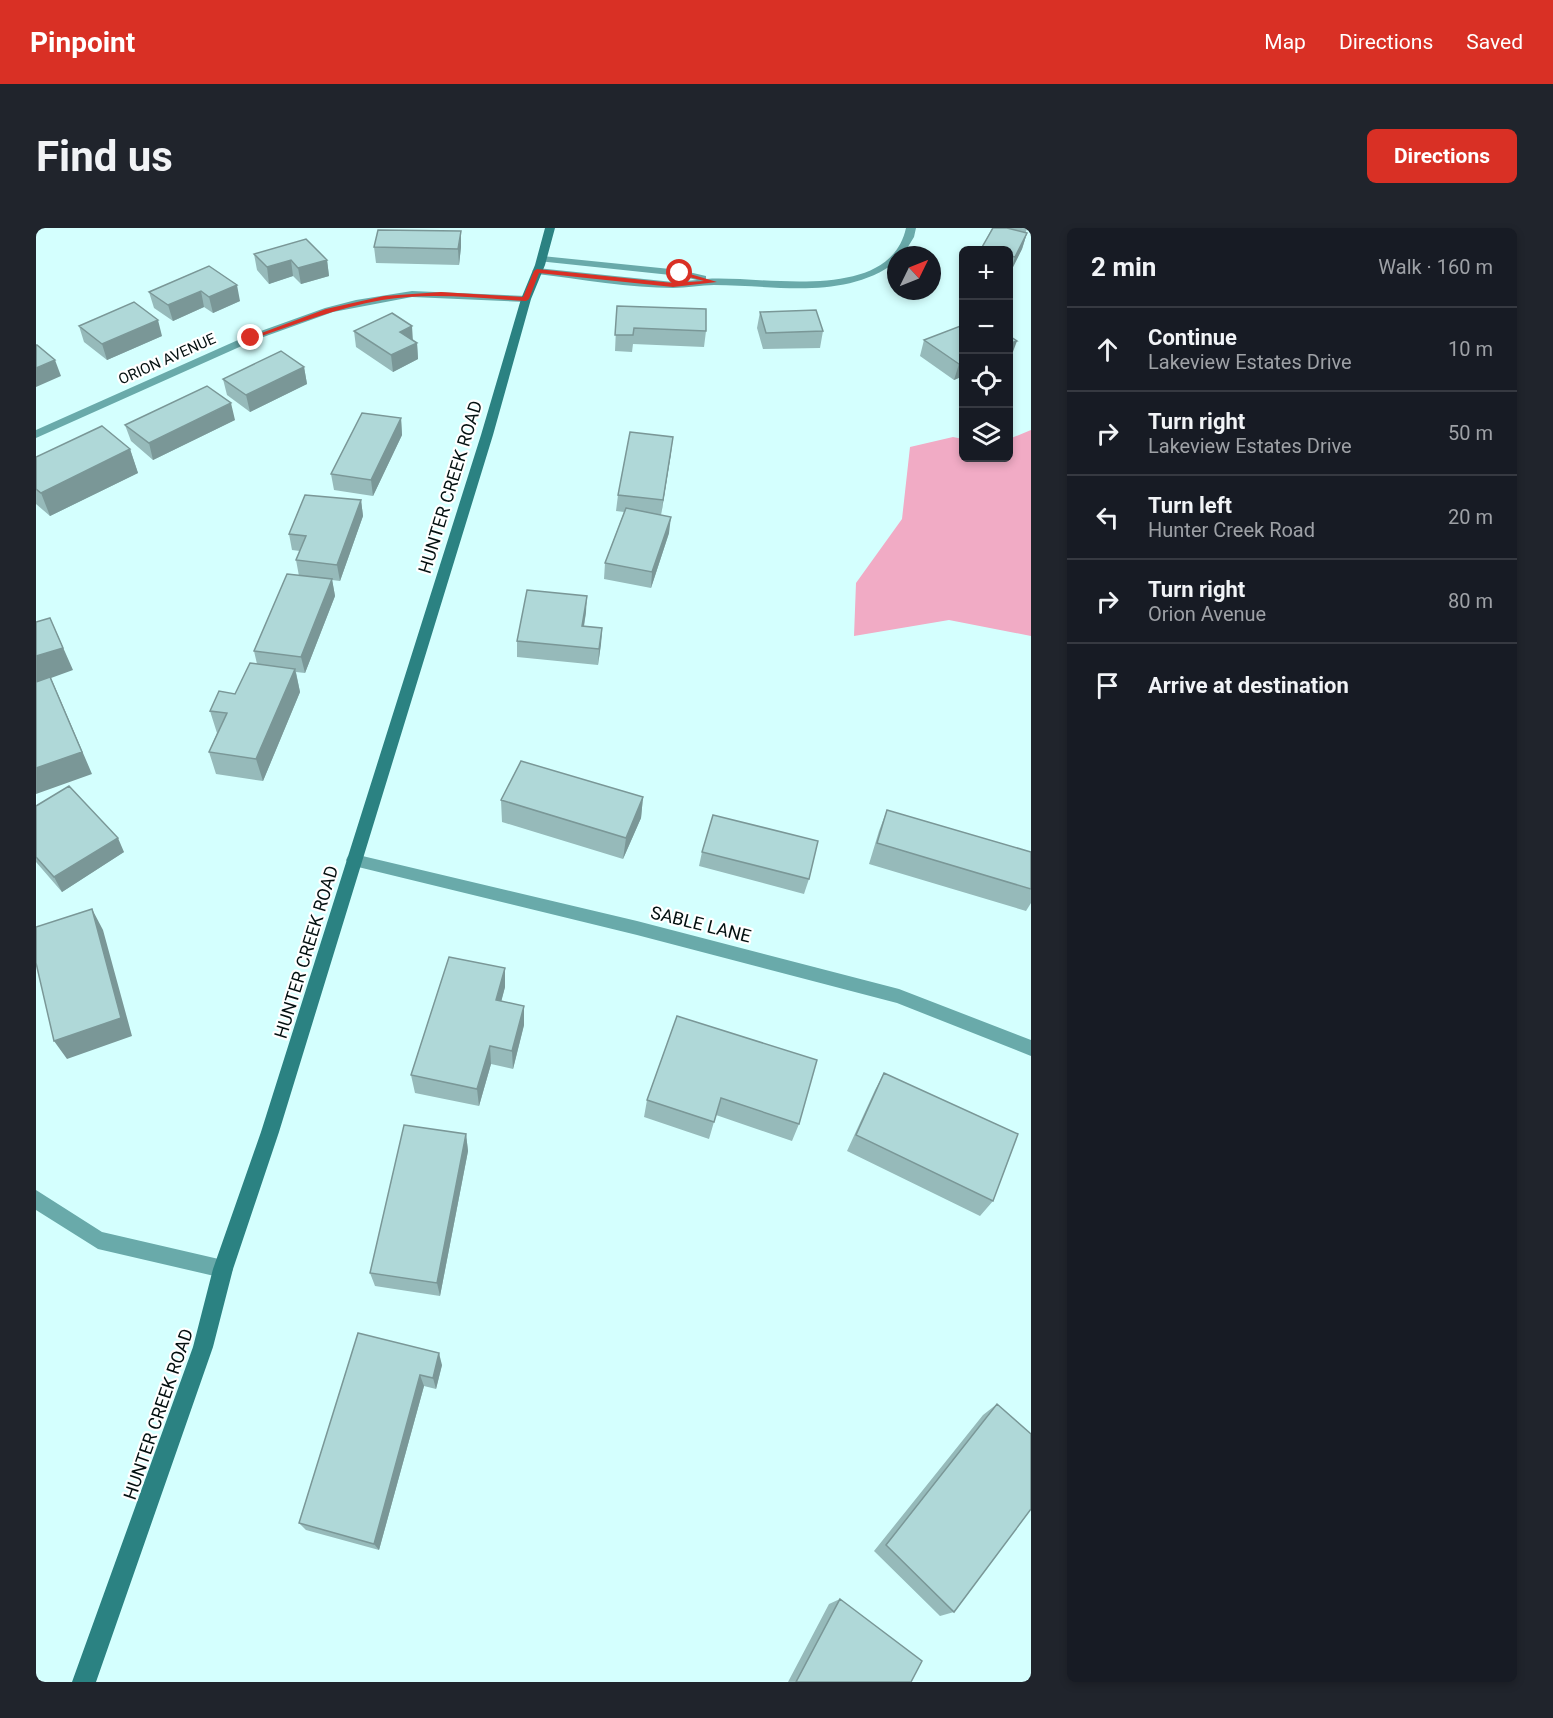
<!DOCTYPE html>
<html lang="en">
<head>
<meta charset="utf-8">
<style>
  body { margin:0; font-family:Roboto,sans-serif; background:#20242c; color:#f1f3f6 }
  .controls { position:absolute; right:18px; top:18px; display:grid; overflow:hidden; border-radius:9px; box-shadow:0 3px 9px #0003 }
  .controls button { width:54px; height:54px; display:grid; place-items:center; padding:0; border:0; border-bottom:2px solid #363941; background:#171b24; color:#f1f3f6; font:30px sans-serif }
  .compass { position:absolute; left:851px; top:18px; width:54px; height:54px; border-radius:50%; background:#171b24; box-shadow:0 3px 9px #0003; rotate:47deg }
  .stop { position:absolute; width:18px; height:18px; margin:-14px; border:4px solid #d93025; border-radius:50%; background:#fff }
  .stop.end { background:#d93025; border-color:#fff; box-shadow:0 2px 6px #0008 }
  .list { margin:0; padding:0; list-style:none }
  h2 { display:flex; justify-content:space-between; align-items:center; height:78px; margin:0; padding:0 24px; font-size:26px }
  h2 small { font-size:20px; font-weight:400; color:#9ea1a6 }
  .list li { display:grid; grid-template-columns:39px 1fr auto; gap:18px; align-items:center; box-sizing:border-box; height:84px; padding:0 24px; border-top:2px solid #363941 }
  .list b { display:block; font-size:22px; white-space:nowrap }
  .list p { margin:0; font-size:20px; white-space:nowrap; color:#9ea1a6 }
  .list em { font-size:20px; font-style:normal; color:#9ea1a6 }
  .icon { flex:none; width:33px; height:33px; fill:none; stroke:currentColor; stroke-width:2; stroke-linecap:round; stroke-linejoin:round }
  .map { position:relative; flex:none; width:995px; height:1454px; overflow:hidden; border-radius:9px }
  header { display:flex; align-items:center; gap:36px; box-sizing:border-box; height:84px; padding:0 30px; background:#d93025; color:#fff }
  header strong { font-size:28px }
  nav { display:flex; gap:33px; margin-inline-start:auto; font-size:21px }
  .intro { display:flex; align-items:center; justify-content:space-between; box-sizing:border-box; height:144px; padding:0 36px }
  h1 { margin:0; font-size:42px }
  .button { padding:15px 27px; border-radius:9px; background:#d93025; color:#fff; font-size:21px; font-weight:700 }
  main { display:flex; gap:36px; padding:0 36px }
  aside { flex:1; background:#171b24; border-radius:9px; box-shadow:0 3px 9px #0003 }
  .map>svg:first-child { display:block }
  .forest { fill:#f1abc5 }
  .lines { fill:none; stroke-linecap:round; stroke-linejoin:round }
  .minor { fill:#69aaaa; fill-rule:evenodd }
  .secondary { fill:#2b8282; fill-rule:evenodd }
  .wall { fill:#96baba }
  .shaded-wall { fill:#7a9797 }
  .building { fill:#afd8d8; stroke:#7a9797; stroke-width:1.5 }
  .route { fill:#d93025 }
  .labels { text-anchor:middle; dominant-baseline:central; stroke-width:4.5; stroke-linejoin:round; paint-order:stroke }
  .far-street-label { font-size:15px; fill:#031010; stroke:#fff }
  .street-label { font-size:18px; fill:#031010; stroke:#fff }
</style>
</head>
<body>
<header>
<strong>Pinpoint</strong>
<nav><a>Map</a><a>Directions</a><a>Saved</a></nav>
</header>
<div class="intro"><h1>Find us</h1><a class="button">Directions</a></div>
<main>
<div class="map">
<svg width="995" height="1454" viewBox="0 0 995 1454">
  <rect width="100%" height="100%" fill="#d4fffe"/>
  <path class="forest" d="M995 202V408L913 392 818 408 820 355 866 291 874 219 917 209 927 211V230H972L973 211Z"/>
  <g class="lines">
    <path class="minor" d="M870 0H880L878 9 867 27H860V34C808 73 739 57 678 57 665 57 651 60 637 60 595 60 544 51 501 46L496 43 501 40 637 54 661 52 644 48 502 33 501 31 506 28 644 42 670 48V51C726 47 853 77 870 0Z
      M376 63 490 68 495 71 490 74 376 69 297 84 219 112 0 210V202L211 108 289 80 320 72Z
      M318 626 601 693 863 761 995 812V828L861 775 601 707 318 638 312 636 310 632 312 628Z
      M0 962 66 1004 187 1032 194 1034 197 1041 194 1048 187 1050 62 1021 0 982Z"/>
    <path class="secondary" d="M509 0H519L509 37 495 71 457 207 243 904 197 1041 177 1119 60 1454H36L157 1119 177 1041 225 904 445 207 485 71 499 37Z"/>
  </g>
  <path class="wall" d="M955 0H991L990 4 991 5 986 21 974 45H972V22H945L956 0Z
    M425 3V19L423 37 340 35 338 19Z
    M218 26 291 32 293 48 265 56 257 48 233 56 221 42Z
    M173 38 204 73 177 85 168 79 137 93 118 80 113 64Z
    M581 78 670 103 668 119 597 116 596 124 579 123Z
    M724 84 787 103 784 120 727 121 721 100Z
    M927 97V148L918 152 884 128 888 112Z
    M43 98 126 108 71 132 48 114Z
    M318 103 377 113 381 115 382 131 357 144 320 119Z
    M268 139 271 156 214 184 191 167 187 151Z
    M365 190 366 207 337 268 298 262 295 246Z
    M199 192 117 232 95 213 89 197Z
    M94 221 102 245 14 288 0 276V229Z
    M635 225 625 287 633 305 615 360 568 351 569 335 588 284 580 283 582 267Z
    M325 272 327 288 304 353 296 352 299 368 269 445 260 444 264 464 227 553 180 546 173 524 181 505 174 483 199 466 221 436 218 423 263 348 260 332 264 323 256 322 253 306Z
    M550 384 548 399 566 400 565 416 562 437 481 429V413Z
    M607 569 605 590 587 631 466 594 465 572Z
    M0 578 88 624 26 664 0 634Z
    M851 582 995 624V675L990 683 833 636 843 603Z
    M666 624 773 651 768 666 663 638Z
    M469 740V759L465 773 488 778V797L477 841 455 836 443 878 379 865 375 847Z
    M641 788 763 896 756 913 680 887 673 911 608 889 611 872Z
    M848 845 957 973 944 988 811 923 839 862Z
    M430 906 432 923 404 1068 339 1058 334 1045Z
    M322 1105 406 1137 400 1161 388 1158 343 1322 270 1302 263 1295Z
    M961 1176 918 1384 904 1388 838 1323 947 1187Z
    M804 1371 875 1454H752L793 1376Z"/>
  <path class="shaded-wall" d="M425 3V19L423 37 422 21Z
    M991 5 986 21 974 45 979 29Z
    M255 32 257 48 233 56 231 39Z
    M291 32 293 48 265 56 262 40Z
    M201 57 204 73 177 85 173 69Z
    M165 63 168 79 137 93 132 77Z
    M122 92 126 108 71 132 66 116Z
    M376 98 377 114 364 104Z
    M981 113 975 129 972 130V116Z
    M381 115 382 131 357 144 355 127Z
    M19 132 25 148 0 159V140Z
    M927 134V148L918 152 923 136Z
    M268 139 271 156 214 184 210 167Z
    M195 175 199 192 117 232 113 215Z
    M365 190 366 207 337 268 335 252Z
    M637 209 635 225 625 288 627 272Z
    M94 221 102 245 14 288 5 265Z
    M325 272 327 288 304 353 301 337Z
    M635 289 633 305 615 360 616 344Z
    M296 351 299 368 269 445 265 429Z
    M551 368 550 384 545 414 546 398Z
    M14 390 37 442 15 450 56 546 0 566V428Z
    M566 400 565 416 562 437 563 421Z
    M259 441 264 464 227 553 220 531Z
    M607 569 605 590 587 631 590 610Z
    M82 610 88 624 26 664 18 649Z
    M56 681 67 702 96 808 31 831 18 813Z
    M469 740V759L461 790 460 772Z
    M488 778V797L477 841 476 823Z
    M454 818 455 836 443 878 441 861Z
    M430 906 432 923 404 1068 401 1055Z
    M403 1125 406 1137 400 1161 397 1150Z
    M384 1147 388 1158 343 1322 338 1316Z"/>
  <path class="building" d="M957 0H971L991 5 979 29 972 27V22H952L945 21Z
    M342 2 425 3 422 21 338 19Z
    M270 11 291 32 262 40 255 32 231 39 218 26Z
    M173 38 201 57 173 69 165 63 132 77 113 64Z
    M98 74 122 92 66 116 43 98Z
    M581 78 670 81V103L598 100 597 107H579Z
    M780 82 787 103 730 105 724 84Z
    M356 85 376 98 364 104 381 115 355 127 318 103Z
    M927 97V134L923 136 888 112Z
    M972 107 981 113 972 116Z
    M0 117H1L19 132 0 140Z
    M245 123 268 139 210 167 187 151Z
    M171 158 195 175 113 215 89 197Z
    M326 185 365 190 335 252 295 246Z
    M66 198 94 221 5 265 0 261V229Z
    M594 204 637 209 627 272 582 267Z
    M269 267 325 272 301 337 260 332 270 308 253 306Z
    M590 280 635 289 616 344 569 335Z
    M251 346 296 351 265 429 218 423Z
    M491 362 551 368 546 398 566 400 563 421 481 413Z
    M14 390 27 420 0 428V394Z
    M214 435 259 441 220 531 173 524 191 485 174 483 183 463 199 466Z
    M14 449 46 524 0 540V454Z
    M485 533 607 569 590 610 465 572Z
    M33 558 82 610 18 649 0 629V578Z
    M851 582 995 624V661L841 615Z
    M677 587 782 613 773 651 666 624Z
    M56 681 85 790 18 813 0 735V699Z
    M413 729 469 740 460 772 488 778 476 823 454 818 441 861 375 847Z
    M641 788 781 832 763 896 685 870 678 894 611 872Z
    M848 845 982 906 957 973 820 907Z
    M368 897 430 906 401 1055 334 1045Z
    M322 1105 403 1125 397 1150 384 1147 338 1316 263 1295Z
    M961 1176 995 1206V1281L918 1384 850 1317Z
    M804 1371 886 1433 875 1454H760Z"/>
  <path class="route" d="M501 41 637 55 668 53 642 46 644 43 681 54 637 59 503 45 493 71 490 73C442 70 393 64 346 72 301 80 260 96 217 111L212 110 290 81 348 68 405 64 487 69 498 43Z"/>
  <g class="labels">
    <g class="far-street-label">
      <text transform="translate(131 131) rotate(-24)">ORION AVENUE</text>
    </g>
    <g class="street-label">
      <text transform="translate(414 259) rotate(-73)">HUNTER CREEK ROAD</text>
      <text transform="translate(665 696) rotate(14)">SABLE LANE</text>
      <text transform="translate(270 724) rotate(-73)">HUNTER CREEK ROAD</text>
      <text transform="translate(122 1186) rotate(-71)">HUNTER CREEK ROAD</text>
    </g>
  </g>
</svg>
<div class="controls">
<button>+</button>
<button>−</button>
<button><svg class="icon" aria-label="locate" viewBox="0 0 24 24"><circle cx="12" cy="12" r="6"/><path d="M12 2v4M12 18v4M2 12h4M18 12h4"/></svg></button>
<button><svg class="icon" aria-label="layers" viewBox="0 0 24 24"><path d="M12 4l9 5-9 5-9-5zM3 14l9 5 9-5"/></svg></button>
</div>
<svg class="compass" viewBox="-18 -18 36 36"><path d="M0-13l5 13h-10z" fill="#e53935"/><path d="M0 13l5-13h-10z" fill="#9ea1a6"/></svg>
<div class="stop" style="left:644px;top:45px"></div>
<div class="stop end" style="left:215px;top:110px"></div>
</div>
<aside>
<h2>2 min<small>Walk · 160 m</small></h2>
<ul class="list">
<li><svg class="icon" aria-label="ahead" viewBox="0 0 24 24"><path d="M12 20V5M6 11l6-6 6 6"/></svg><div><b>Continue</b><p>Lakeview Estates Drive</p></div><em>10 m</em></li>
<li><svg class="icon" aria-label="right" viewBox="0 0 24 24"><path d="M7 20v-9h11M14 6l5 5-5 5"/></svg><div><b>Turn right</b><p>Lakeview Estates Drive</p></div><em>50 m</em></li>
<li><svg class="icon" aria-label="left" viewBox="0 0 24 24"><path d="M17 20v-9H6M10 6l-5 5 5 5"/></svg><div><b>Turn left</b><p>Hunter Creek Road</p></div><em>20 m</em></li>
<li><svg class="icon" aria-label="right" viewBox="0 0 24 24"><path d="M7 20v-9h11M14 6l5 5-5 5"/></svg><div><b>Turn right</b><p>Orion Avenue</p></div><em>80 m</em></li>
<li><svg class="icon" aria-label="arrive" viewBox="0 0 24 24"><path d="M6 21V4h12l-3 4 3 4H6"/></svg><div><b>Arrive at destination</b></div></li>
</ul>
</aside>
</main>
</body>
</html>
